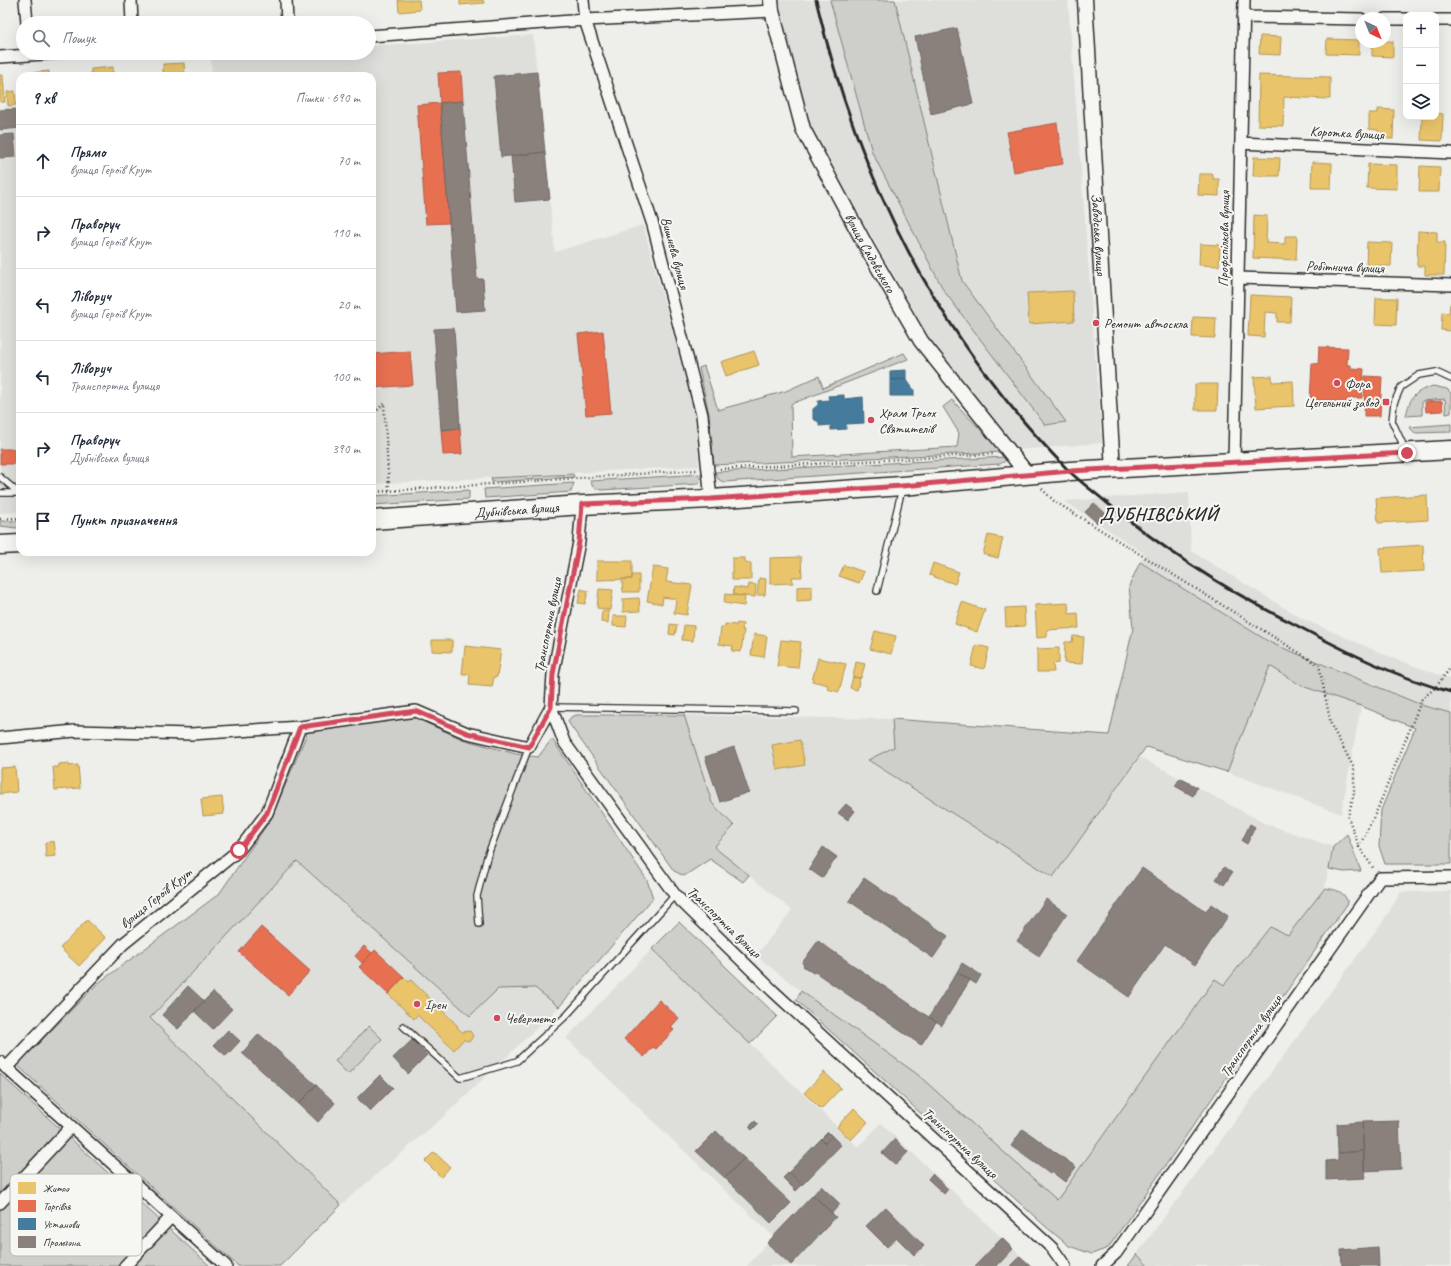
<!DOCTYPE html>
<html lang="uk">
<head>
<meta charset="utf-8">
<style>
  body { margin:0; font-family:Caveat,sans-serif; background:#f2f2f3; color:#1f2937 }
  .controls { position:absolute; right:12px; top:12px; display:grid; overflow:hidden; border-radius:8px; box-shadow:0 4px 16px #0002 }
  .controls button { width:36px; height:36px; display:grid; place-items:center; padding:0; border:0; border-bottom:1px solid #e0e1e3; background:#fff; color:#1f2937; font:20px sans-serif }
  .compass { position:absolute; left:1355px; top:12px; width:36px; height:36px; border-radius:50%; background:#fff; box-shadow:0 4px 16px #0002; rotate:137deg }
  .stop { position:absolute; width:12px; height:12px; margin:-9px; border:3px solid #d1495b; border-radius:50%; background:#fff }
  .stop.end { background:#d1495b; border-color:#fff; box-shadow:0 1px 4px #0008 }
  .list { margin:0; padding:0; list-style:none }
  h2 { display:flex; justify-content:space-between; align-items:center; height:52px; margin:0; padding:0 16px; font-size:17px }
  h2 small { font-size:13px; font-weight:400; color:#747a83 }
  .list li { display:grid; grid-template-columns:26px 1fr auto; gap:12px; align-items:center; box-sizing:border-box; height:72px; padding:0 16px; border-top:1px solid #e0e1e3 }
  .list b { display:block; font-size:15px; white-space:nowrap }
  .list p { margin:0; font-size:13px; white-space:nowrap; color:#747a83 }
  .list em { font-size:13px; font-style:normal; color:#747a83 }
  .icon { flex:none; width:22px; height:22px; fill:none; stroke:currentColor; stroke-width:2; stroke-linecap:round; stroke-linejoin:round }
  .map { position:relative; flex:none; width:1451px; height:1266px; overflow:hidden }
  .search { position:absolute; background:#fff; box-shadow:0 4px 16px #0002; left:16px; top:16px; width:360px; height:44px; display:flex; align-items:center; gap:10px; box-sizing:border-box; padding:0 14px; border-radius:22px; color:#747a83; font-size:15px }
  .panel { position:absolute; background:#fff; box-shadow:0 4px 16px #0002; left:16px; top:72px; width:360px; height:484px; border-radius:12px }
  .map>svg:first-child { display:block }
  .built { fill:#dededb }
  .green { fill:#cececa; stroke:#7c7c7a }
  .homes { fill:#e9c46a; stroke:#b09657 }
  .shops { fill:#e76f51; stroke:#af5b46 }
  .public { fill:#457b9d; stroke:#3d637b }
  .industry { fill:#8a817c; stroke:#6e6764 }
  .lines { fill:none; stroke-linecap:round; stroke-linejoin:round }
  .service-casing { stroke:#2b2b2b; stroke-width:8 }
  .minor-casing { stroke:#2b2b2b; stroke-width:14 }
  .tertiary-casing { stroke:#2b2b2b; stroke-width:17 }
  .primary-casing { stroke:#2b2b2b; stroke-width:21 }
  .path { stroke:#2b2b2b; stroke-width:2.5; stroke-dasharray:1 3; stroke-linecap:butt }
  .service { stroke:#f6f6f2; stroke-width:5.5 }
  .minor { stroke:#f6f6f2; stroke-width:11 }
  .tertiary { stroke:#f6f6f2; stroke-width:14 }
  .primary { stroke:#f6f6f2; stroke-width:18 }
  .rail { stroke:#2b2b2b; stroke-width:3 }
  .route { stroke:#d1495b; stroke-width:5 }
  .poi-dot { fill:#d1495b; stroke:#f6f6f2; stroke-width:1.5 }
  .labels { text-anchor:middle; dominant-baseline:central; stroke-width:4; stroke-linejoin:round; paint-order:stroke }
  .street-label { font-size:14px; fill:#2b2b2b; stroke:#f6f6f2 }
  .poi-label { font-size:14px; fill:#2b2b2b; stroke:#f6f6f2; text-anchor:start }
  .district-label { font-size:18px; font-weight:bold; letter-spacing:1px; fill:#2b2b2b; stroke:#f6f6f2 }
  .key { fill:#f6f6f2; stroke:#b9b9b6; stroke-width:1 }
  .key-label { font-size:11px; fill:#2b2b2b }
</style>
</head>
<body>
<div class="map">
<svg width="1451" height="1266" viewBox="0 0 1451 1266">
  <rect width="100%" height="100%" fill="#eeeeea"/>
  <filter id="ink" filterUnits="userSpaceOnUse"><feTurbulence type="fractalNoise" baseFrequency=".025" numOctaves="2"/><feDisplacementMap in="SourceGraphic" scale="8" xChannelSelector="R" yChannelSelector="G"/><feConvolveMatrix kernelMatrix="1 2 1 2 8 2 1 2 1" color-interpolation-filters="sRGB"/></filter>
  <g filter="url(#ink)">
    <path class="built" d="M778 0H830L872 152 944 291 1045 425 1066 422 962 281 895 0H1068L1102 443 1017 450 928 336 810 127Z
      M533 35 555 252 643 225 695 413 699 466 372 484V76H212L211 56 259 53H369V46Z
      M20 107 19 447 20 515 16 512 0 513V108Z
      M1189 492 1191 551 1303 619 1395 659 1451 679V713L1424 706 1271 643 1140 562 1145 554 1064 501Z
      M1270 665 1302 686 1361 706 1341 814 1227 772Z
      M684 715 892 719 894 747 868 761 1053 877 1140 757 1264 823 1333 847 1325 888 1288 936 1270 927 1224 985 1215 979 1057 1201 917 1074 801 991 756 956 792 910 713 847 734 826 712 803Z
      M297 861 470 1016 498 989 535 988 559 1007 443 1117 341 1205 149 1018Z
      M1451 891V1266H1148L1137 1254 1386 917 1401 892Z
      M652 949 858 1147 881 1123 1031 1266H747L773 1236 566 1038Z"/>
    <path class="green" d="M830 0H895L962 281 1066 422 1045 425 944 291 872 152Z
      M904 353 908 359 791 404 792 457 957 447 959 433 943 407 952 400 1002 452 714 465 709 414 699 368 704 366 718 410 786 391 819 376 823 388Z
      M1433 386 1447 389 1451 393V413L1446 414 1445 399 1422 401V415L1406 416C1410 397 1414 392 1433 386Z
      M1451 424V432L1415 433 1409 427Z
      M1006 457 1005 461 1000 464 723 482 718 479 715 472Z
      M573 474 574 477 492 482 491 478Z
      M702 474 698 484 601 490 593 487 590 481Z
      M574 483 571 492 485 498 484 489Z
      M469 490V499L372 505V496Z
      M0 521H20V526L17 528 0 526Z
      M1140 562 1271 643 1424 706 1451 713V864H1385L1379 846 1381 810 1415 728 1361 706 1302 686 1270 666 1227 772 1146 747 1053 877 868 760 894 747 892 719 1109 735 1133 628 1129 586Z
      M576 715H684L712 803 734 826 714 847 749 875 743 882 710 859 684 876 674 871 570 725 568 721 571 717Z
      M413 717 462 739 516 754 538 757 552 739 647 880 653 898 559 1007 535 988 498 989 470 1016 297 861 150 1018 341 1205 280 1266H238L17 1065 97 984 219 894 271 819 308 731Z
      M1347 834 1361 871 1344 872 1329 869 1333 847Z
      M1325 888C1337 890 1344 891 1348 903L1108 1248 1092 1254 1069 1246 1045 1226 796 1000 801 991 917 1074 1057 1200 1215 979 1224 985 1270 927 1288 935Z
      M679 922 777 1016 750 1044 652 949Z
      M369 1026 382 1039 348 1074 335 1061Z
      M0 1074 210 1266H0Z
      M1137 1254 1148 1266H1128Z"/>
    <path class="homes" d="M398 0H419L420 10 399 12Z
      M460 0H483L484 3 460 5Z
      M1260 36 1281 37 1280 55 1259 54Z
      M1327 39 1359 40V55L1326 54Z
      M1393 41V57L1372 56V42Z
      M184 63 185 76H163V64Z
      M113 67V76H91V69Z
      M49 71V76H30V73Z
      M0 75H3L5 102H0Z
      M1259 75 1330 77V99L1284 97 1283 126 1258 125Z
      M15 91 16 105 8 106 7 92Z
      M1378 109 1394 110 1393 139 1377 138 1378 130 1369 129V113H1378Z
      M1436 113 1443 114 1442 141 1421 140 1422 117H1436Z
      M1254 157 1280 158 1279 176H1253Z
      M1312 162 1332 163 1331 188H1311Z
      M1368 164 1397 165V189L1367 188Z
      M1420 166 1440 167 1439 192H1419Z
      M1199 174H1213V179H1219V196L1198 195Z
      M1254 215 1267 216 1266 243 1285 244V236H1297L1296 260 1253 258Z
      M1418 231 1437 232V242H1445L1444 275H1425V266H1417Z
      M1367 242 1392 243 1391 266 1366 265Z
      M1200 244 1220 245 1219 266 1199 265Z
      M1073 291 1074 321 1029 324 1027 293Z
      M1250 295 1291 297 1290 322H1277V313L1265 312 1264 337 1248 336Z
      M1376 298H1397L1396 325 1375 324Z
      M1450 304H1451V331L1441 330 1442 312 1449 313Z
      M1193 317 1216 318 1215 338 1192 337Z
      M754 351 759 365 726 376 721 362Z
      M1272 376V382L1293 381 1294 406 1256 408 1254 377Z
      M1195 384H1218L1217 410H1195Z
      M1427 495 1428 520 1378 523 1376 498Z
      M988 535 1003 538 998 558 983 554Z
      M1423 545 1424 571 1382 573 1380 548Z
      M801 557 802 577H792L793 583 770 584V558Z
      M732 558H745V563H751V580H732Z
      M597 561H632V579L597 580Z
      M933 563 959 572 955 584 929 575Z
      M844 565 864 572 859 583 839 576Z
      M653 567 668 569 666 582 692 585 687 615 674 613 676 599 663 597 662 604 647 601Z
      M632 575H639V592H623L622 579H632Z
      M759 578 766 579 765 595H757Z
      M749 584 756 585 755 597 733 595 734 587 748 589Z
      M812 586V600L797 601V587Z
      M581 589 588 591 585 604 578 603Z
      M599 589 613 590 610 610 597 608Z
      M725 594 745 596 744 606 724 603Z
      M639 598 640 611 623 612V599Z
      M962 602 985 610 977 632 955 624Z
      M1068 603 1069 614 1078 613 1079 628 1047 630V637L1037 638 1035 605Z
      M1024 607 1025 626 1006 627 1005 608Z
      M602 611H609L608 623 601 622Z
      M613 616H627L626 627 613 626Z
      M737 623 743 624 742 630H744L741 652 732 651 733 646 719 644 721 627H725V624L737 625Z
      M670 624 677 625 675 635 669 634Z
      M684 625 694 626 693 641 682 640Z
      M875 631 896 636 891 654 870 649Z
      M754 634 767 636 764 657 751 655Z
      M1073 636 1084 637 1082 664 1064 663 1065 642H1072Z
      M432 640H452V652L432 651Z
      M781 640 801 642 798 668 777 666Z
      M976 645 989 648 984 669 971 666Z
      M465 646 501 650 497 677H494L492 687 469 685 470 674H462Z
      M1059 648V663L1053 664 1054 672H1037V649Z
      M818 658 846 664 839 692 827 689 828 685 812 681Z
      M856 662 865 664 861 678 853 677Z
      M853 677 860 678 857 690 850 688Z
      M800 740 805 765 777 770 772 745Z
      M69 763V766L78 765 80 788 55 790 53 767H59V764Z
      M15 767 17 792 0 794V768Z
      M222 797 224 814 203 816 201 799Z
      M54 841 56 856 46 857 45 843Z
      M87 920 106 938 79 966 60 948Z
      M404 977 409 982 411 980 458 1026 457 1027 462 1032 470 1031 473 1036 470 1041 463 1040 454 1050 417 1015 414 1019 388 994Z
      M824 1072 841 1088 821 1109 804 1093Z
      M854 1108 868 1122 851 1140 837 1127Z
      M434 1152 450 1167 441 1177 425 1161Z"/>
    <path class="shops" d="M461 72 463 101 440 103 438 73Z
      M440 103 449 223 426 224 417 105Z
      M1057 123 1063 164 1014 172 1007 132Z
      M603 331 611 413 586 415 578 334Z
      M1319 347 1348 348 1347 365H1351V368L1364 369 1362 398H1350V402L1310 400 1312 363 1318 364Z
      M410 351 413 385 372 388V354Z
      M1365 376 1382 377 1380 416H1364Z
      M1442 401 1443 411 1426 412 1425 402Z
      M460 428 462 454 443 455 441 430Z
      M0 449H18V464H0Z
      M261 927 310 971 288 995 239 952Z
      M364 946 372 953 362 963 355 956Z
      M375 950 404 977 388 994 359 967Z
      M659 1000 679 1018 671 1027 674 1030 656 1049 653 1047 644 1057 624 1039Z"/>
    <path class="public" d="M906 370V379L890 380V371Z
      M906 379 914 390V396H890V380Z
      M844 395V399L863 397 864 423 846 424V429L831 430V425L819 426V422L813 419V409L818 405V401L829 400 828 396Z"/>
    <path class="industry" d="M957 28 973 104 931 114 915 37Z
      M537 72 545 152 501 157 494 76Z
      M463 101 477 279H483L485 310 456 312 440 103Z
      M20 109V128L0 130V110Z
      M14 134 16 157 0 158V135Z
      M545 152 550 199 515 202 511 156Z
      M454 328 460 428 441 430 434 329Z
      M1094 503 1106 514 1097 523 1085 512Z
      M734 747 749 792 720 802 705 757Z
      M1180 778 1197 787 1193 796 1175 786Z
      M846 804 855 811 848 820 838 813Z
      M1250 824 1255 827 1247 844 1242 841Z
      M823 847 837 857 822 878 809 869Z
      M1224 867 1232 873 1224 885 1216 879Z
      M1142 868 1206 912 1211 904 1228 916 1195 965 1165 944 1129 997 1077 961Z
      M864 878 948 936 933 958 849 901Z
      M1046 899 1067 914 1039 956 1017 941Z
      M818 941 936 1022 921 1045 815 972 813 973 803 966 804 965 802 963Z
      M962 963 981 975 976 984 957 972Z
      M957 972 970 980 942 1025 929 1017Z
      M188 986 204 1001 178 1029 162 1015Z
      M213 992 232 1009 213 1029 194 1011Z
      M228 1030 240 1041 226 1056 214 1045Z
      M259 1034 316 1085 299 1104 242 1053Z
      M412 1040 427 1055 408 1074 393 1058Z
      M380 1075 393 1088 370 1111 357 1098Z
      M316 1085 335 1103 318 1122 299 1104Z
      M755 1121 758 1124 752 1130 749 1127Z
      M1399 1121 1401 1169 1364 1171 1362 1122Z
      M1362 1122 1364 1151 1338 1153 1337 1124Z
      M1023 1129 1076 1167 1065 1182 1052 1172 1050 1174 1011 1146Z
      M716 1131 744 1158 725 1178 696 1151Z
      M828 1132 832 1136 825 1143 821 1139Z
      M832 1136 841 1145 802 1185 789 1172 821 1139 825 1143Z
      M895 1139 908 1152 896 1165 882 1153Z
      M1364 1151 1365 1178 1326 1180V1161L1338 1160V1153Z
      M744 1158 791 1203 771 1223 725 1178Z
      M789 1172 802 1185 796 1191 783 1178Z
      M932 1174 948 1189 944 1194 928 1179Z
      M821 1186 840 1204 832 1213 813 1195Z
      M813 1195 836 1217 791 1265 767 1243Z
      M886 1207 924 1246 914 1255 897 1238 887 1247 866 1226Z
      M1002 1238 1013 1249 997 1266H975Z
      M1378 1247 1379 1266H1342L1341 1250Z
      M1020 1256 1031 1266H1010Z"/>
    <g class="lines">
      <defs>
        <path id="service" d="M1405 449 1392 421 1394 403 1401 387 1419 375 1436 372 1451 379
          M0 477 20 494
          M0 493H18
          M877 591 902 489
          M551 707 796 711
          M479 924 477 896 487 857 529 747
          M403 1026 460 1078 517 1061 567 1015 675 895"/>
        <path id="minor" d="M25 0 27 23
          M131 0 132 23
          M286 0 287 23
          M583 0 585 20 653 225 702 415 711 499
          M1243 17 1361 19
          M1385 19H1406
          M1436 20H1451
          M369 36 585 20 772 11
          M0 57 58 53
          M1241 143 1451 153
          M1238 278 1451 285
          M1234 462 1244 0
          M582 505 579 542 553 674 551 707 564 742 675 895 773 991 1053 1249 1065 1266
          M0 738 75 731 191 734 300 727 416 711 467 733 529 747 551 707
          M0 1062 226 1266
          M6 1068 123 944 239 850 267 813 300 727
          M0 1203 71 1127
          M125 1266 171 1217
          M1102 1266 1116 1253 1380 878 1451 877"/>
        <g id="tertiary">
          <path id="s1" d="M771 0 772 11 803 129 867 248 921 341 1028 475"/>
          <path id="s2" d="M1085 0 1113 470"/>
        </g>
        <g id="primary">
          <path id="s3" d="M372 520 582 505 711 499 902 486 1070 471 1451 450"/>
          <path d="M0 545 20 544"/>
        </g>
      </defs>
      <use href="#service" class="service-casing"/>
      <use href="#minor" class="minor-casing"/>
      <use href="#tertiary" class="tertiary-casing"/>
      <use href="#primary" class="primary-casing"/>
      <path class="path" d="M372 416 384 403 389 491
        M720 469 994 454
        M1042 489 1054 501 1319 665 1331 725 1354 768V793L1348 817 1359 847 1374 869
        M372 492 697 470
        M0 519 20 518
        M1359 847 1378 808 1422 699 1435 688 1451 667"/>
      <use href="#service" class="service"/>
      <use href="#minor" class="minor"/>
      <use href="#tertiary" class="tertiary"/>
      <use href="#primary" class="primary"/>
      <path class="rail" d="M816 0C859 181 937 336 1068 470 1079 481 1093 491 1106 502 1163 549 1226 590 1292 623 1343 650 1395 677 1451 692"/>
    </g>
  </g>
  <g class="lines" filter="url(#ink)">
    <path class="route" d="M239 850 267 813 300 727 416 711 467 733 529 747 551 707 553 674 579 542 582 504 711 499 902 486 1070 471 1407 453"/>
  </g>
  <g class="poi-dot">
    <circle cx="1096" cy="323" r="4"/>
    <circle cx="1337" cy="383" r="4"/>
    <rect x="1382" y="398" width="8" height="8" rx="2"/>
    <circle cx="871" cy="420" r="4"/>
    <circle cx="417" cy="1004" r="4"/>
    <circle cx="497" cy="1018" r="4"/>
  </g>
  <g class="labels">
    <g class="street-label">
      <text transform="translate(1347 133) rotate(3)">Коротка вулиця</text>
      <text stroke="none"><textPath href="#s2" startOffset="235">Заводська вулиця</textPath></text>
      <text transform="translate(1224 239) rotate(-89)">Профспілкова вулиця</text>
      <text stroke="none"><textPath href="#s1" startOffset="274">вулиця Садовського</textPath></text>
      <text transform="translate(675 253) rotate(75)">Вишнева вулиця</text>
      <text transform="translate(1345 267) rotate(2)">Робітнича вулиця</text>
      <text stroke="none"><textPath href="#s3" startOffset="145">Дубнівська вулиця</textPath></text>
      <text transform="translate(548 625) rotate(-79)">Транспортна вулиця</text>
      <text transform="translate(156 898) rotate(-39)">вулиця Героїв Крут</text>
      <text transform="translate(724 922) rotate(44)">Транспортна вулиця</text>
      <text transform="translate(1251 1036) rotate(-55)">Транспортна вулиця</text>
      <text transform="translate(960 1143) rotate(43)">Транспортна вулиця</text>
    </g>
    <g class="poi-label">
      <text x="1104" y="323">Ремонт автоскла</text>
      <text x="1345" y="383">Фора</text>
      <text x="1378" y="402" text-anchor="end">Цегельний завод</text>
      <text x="879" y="412">Храм Трьох<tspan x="879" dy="16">Святителів</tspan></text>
      <text x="425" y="1004">Ірен</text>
      <text x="505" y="1018">Чевермето</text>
    </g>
    <g class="district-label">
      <text x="1159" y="514">ДУБНІВСЬКИЙ</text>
    </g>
  </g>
  <rect x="10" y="1174" width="132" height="82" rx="6" class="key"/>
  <rect x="18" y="1182" width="18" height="12" fill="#e9c46a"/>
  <rect x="18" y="1200" width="18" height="12" fill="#e76f51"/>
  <rect x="18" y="1218" width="18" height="12" fill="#457b9d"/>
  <rect x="18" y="1236" width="18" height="12" fill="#8a817c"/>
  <g class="key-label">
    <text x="43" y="1192">Житло</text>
    <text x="43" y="1210">Торгівля</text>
    <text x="43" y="1228">Установи</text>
    <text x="43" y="1246">Промзона</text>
  </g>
</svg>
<div class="controls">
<button>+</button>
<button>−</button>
<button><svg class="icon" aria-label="layers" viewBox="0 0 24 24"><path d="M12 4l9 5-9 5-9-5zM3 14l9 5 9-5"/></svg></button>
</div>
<svg class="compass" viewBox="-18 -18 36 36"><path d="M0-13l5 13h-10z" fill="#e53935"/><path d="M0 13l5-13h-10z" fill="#747a83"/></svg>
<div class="stop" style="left:239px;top:850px"></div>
<div class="stop end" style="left:1407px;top:453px"></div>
<div class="search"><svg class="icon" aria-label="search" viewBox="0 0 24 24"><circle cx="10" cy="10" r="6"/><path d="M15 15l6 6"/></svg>Пошук</div>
<section class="panel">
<h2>9 хв<small>Пішки · 690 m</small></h2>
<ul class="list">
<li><svg class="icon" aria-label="ahead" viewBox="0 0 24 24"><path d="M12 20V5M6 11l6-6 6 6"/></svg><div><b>Прямо</b><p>вулиця Героїв Крут</p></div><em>70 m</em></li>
<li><svg class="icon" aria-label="right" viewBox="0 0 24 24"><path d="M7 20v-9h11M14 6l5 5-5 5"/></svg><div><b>Праворуч</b><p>вулиця Героїв Крут</p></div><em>110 m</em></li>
<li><svg class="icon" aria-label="left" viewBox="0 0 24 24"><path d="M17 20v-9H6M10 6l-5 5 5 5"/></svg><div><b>Ліворуч</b><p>вулиця Героїв Крут</p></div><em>20 m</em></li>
<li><svg class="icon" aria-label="left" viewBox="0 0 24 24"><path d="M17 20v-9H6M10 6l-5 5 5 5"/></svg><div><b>Ліворуч</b><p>Транспортна вулиця</p></div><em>100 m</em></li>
<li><svg class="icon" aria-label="right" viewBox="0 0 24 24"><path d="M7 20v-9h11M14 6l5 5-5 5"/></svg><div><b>Праворуч</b><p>Дубнівська вулиця</p></div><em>390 m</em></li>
<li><svg class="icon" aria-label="arrive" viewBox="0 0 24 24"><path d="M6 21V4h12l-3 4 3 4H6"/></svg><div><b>Пункт призначення</b></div></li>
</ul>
</section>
</div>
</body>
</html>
